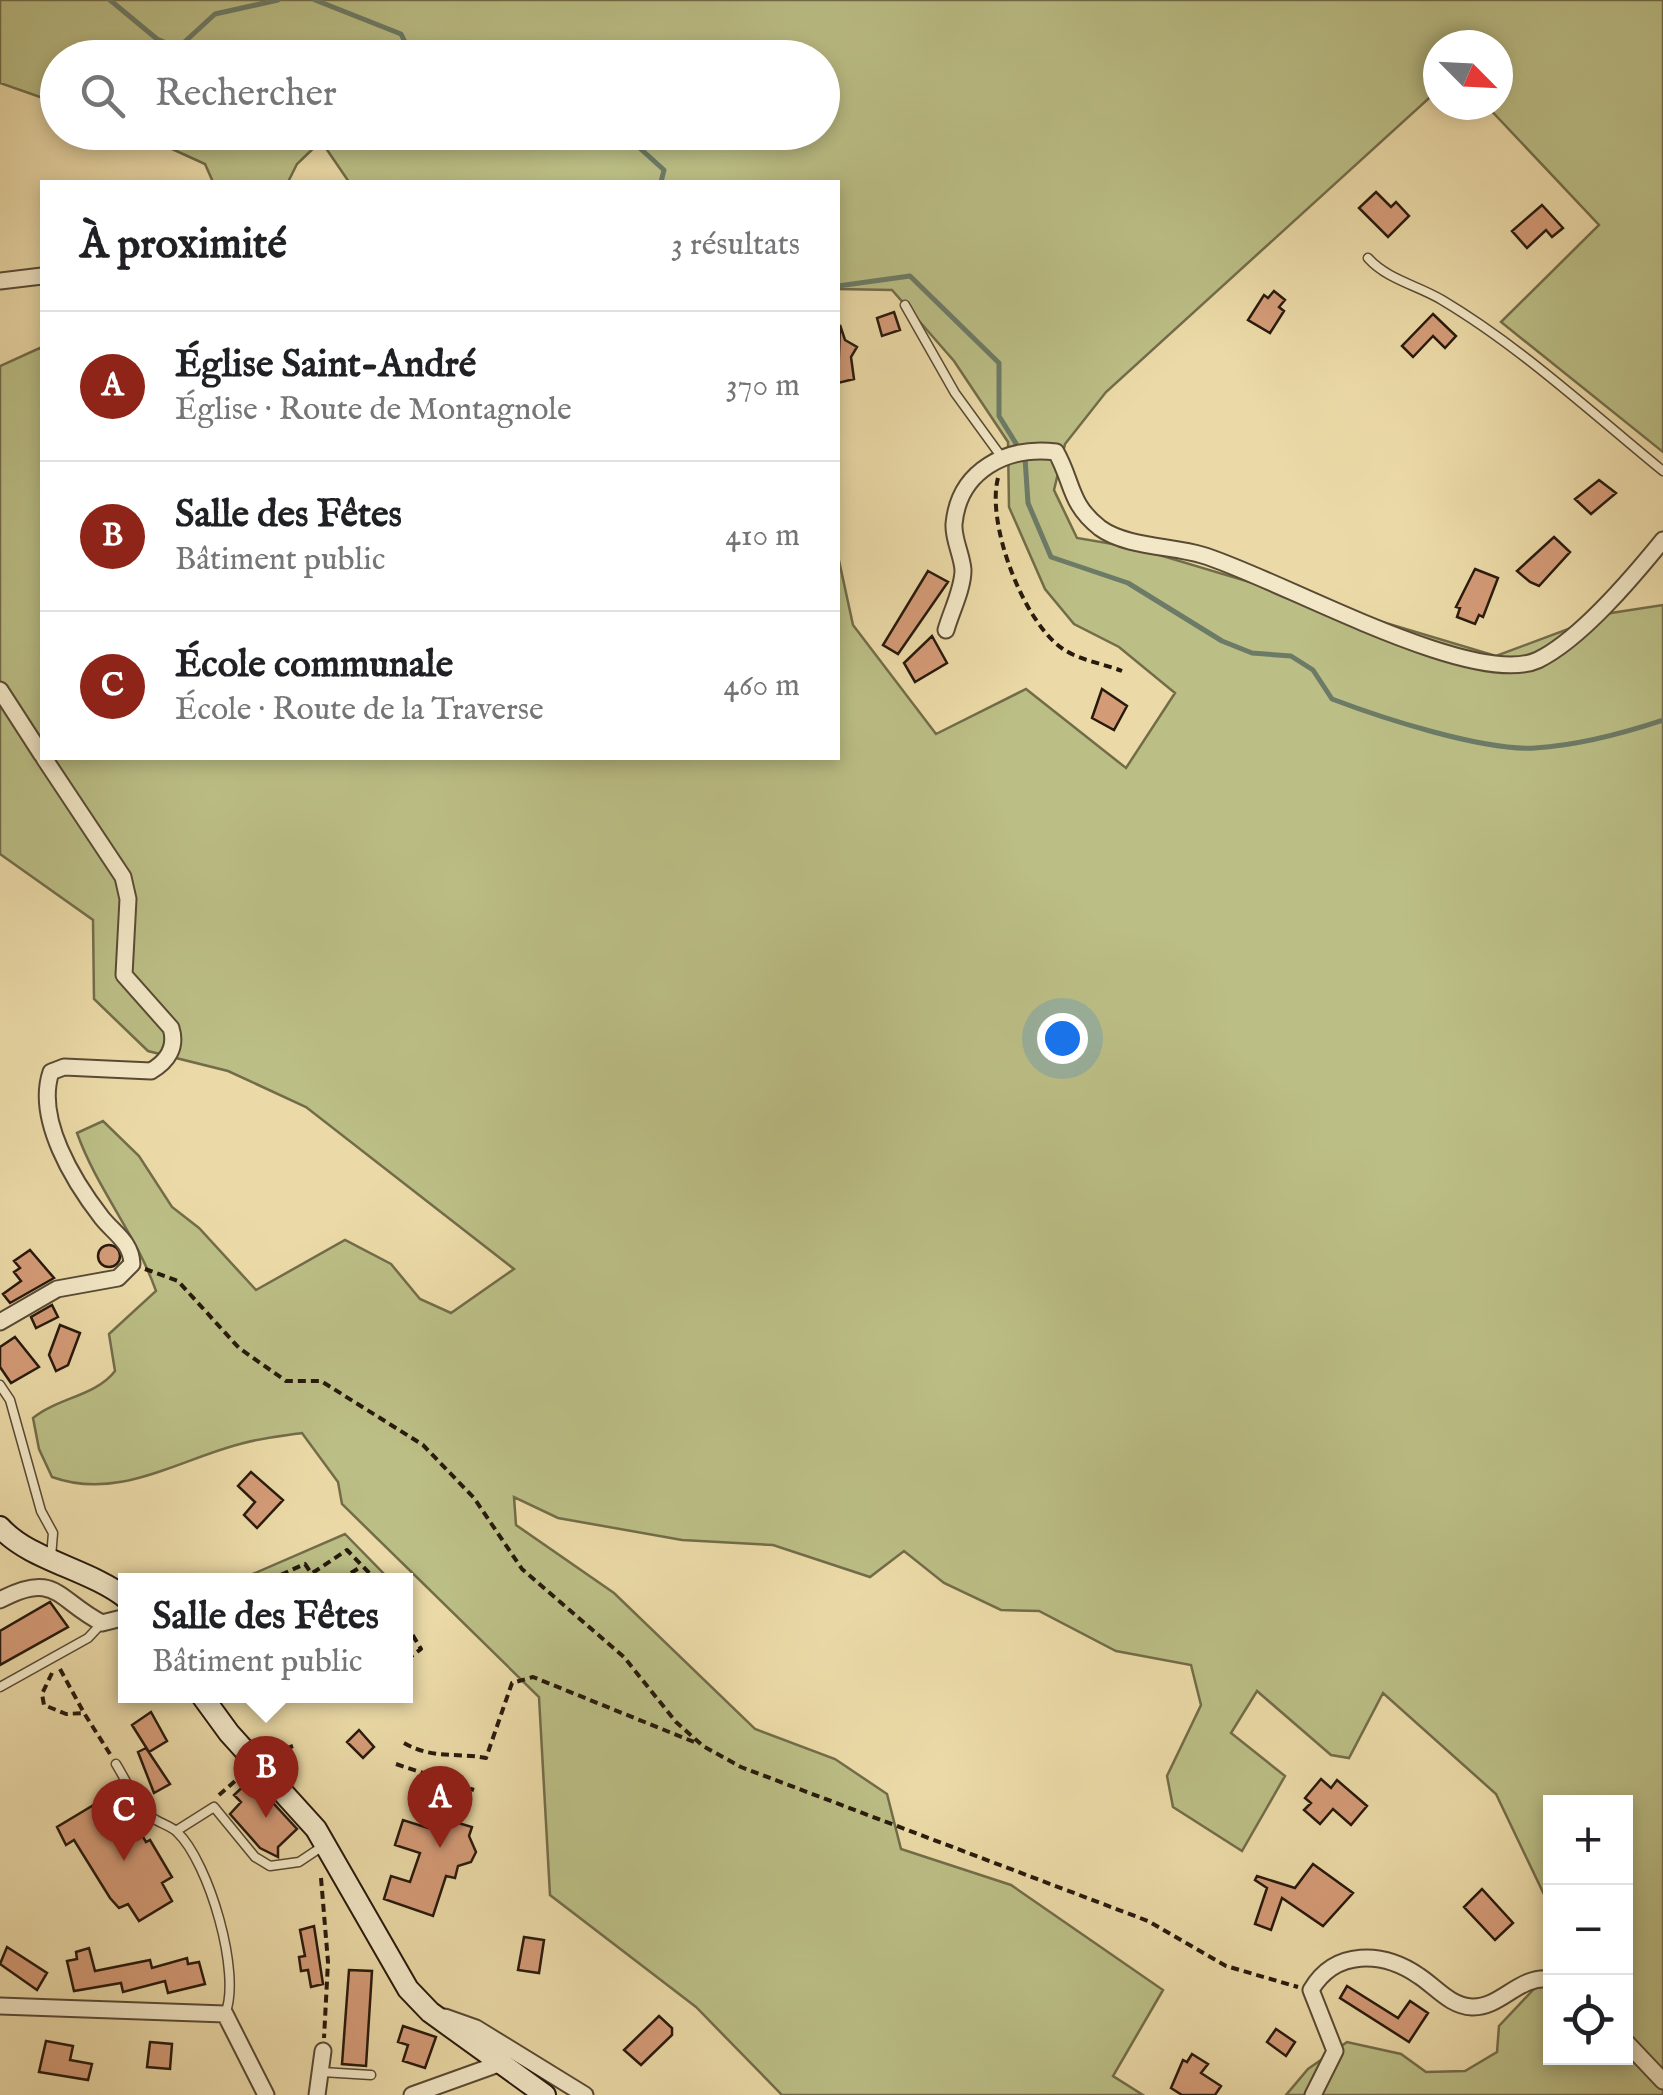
<!DOCTYPE html>
<html lang="fr">
<head>
<meta charset="utf-8">
<style>
  body { margin:0; font-family:"IM FELL English",serif; background:#f2f2f2; color:#202124 }
  .controls { position:absolute; right:30px; bottom:30px; display:grid; overflow:hidden; border-radius:0px; box-shadow:0 5px 15px #0003 }
  .controls button { width:90px; height:90px; display:grid; place-items:center; padding:0; border:0; border-bottom:2px solid #e0e0e0; background:#fff; color:#202124; font:50px sans-serif }
  .compass { position:absolute; left:1423px; top:30px; width:90px; height:90px; border-radius:50%; background:#fff; box-shadow:0 5px 15px #0003; rotate:114deg }
  .you { position:absolute; left:1062px; top:1038px; width:35px; height:35px; margin:-25px; border:8px solid #fff; border-radius:50%; background:#1a73e8; box-shadow:0 0 0 15px #1a73e833 }
  .badge { display:grid; place-items:center; width:65px; height:65px; border-radius:50%; background:#8f2418; color:#fff; font-size:32px; font-weight:700 }
  .pin { position:absolute; translate:-50% -82px; filter:drop-shadow(0 2px 5px #0008) }
  .pin::after { content:''; position:absolute; top:52px; width:35px; height:30px; background:inherit; clip-path:polygon(0 0,100% 0,50% 100%) }
  .popup { position:absolute; left:118px; top:1573px; width:295px; height:130px; box-sizing:border-box; display:grid; place-content:center; border-radius:0px; background:#fff; filter:drop-shadow(0 2px 8px #0005); font-size:32px; white-space:nowrap; color:#757577 }
  .popup b { font-size:38px; color:#202124 }
  .popup::after { content:''; position:absolute; left:50%; top:100%; margin-left:-20px; border:20px solid transparent; border-top-color:#fff }
  .list { margin:0; padding:0; list-style:none }
  h2 { display:flex; justify-content:space-between; align-items:center; height:130px; margin:0; padding:0 40px; font-size:42px }
  h2 small { font-size:32px; font-weight:400; color:#757577 }
  .list li { display:grid; grid-template-columns:65px 1fr auto; gap:30px; align-items:center; box-sizing:border-box; height:150px; padding:0 40px; border-top:2px solid #e0e0e0 }
  .list b { display:block; font-size:38px; white-space:nowrap }
  .list p { margin:0; font-size:32px; white-space:nowrap; color:#757577 }
  .list em { font-size:32px; font-style:normal; color:#757577 }
  .icon { flex:none; width:55px; height:55px; fill:none; stroke:currentColor; stroke-width:2; stroke-linecap:round; stroke-linejoin:round }
  .map { position:relative; flex:none; width:1663px; height:2095px; overflow:hidden }
  .search { position:absolute; background:#fff; box-shadow:0 5px 15px #0003; left:40px; top:40px; width:800px; height:110px; display:flex; align-items:center; gap:25px; box-sizing:border-box; padding:0 35px; border-radius:55px; color:#757577; font-size:38px }
  .panel { position:absolute; background:#fff; box-shadow:0 5px 15px #0003; left:40px; top:180px; width:800px; height:580px; border-radius:0px }
  .map>svg:first-child { display:block }
  .green { fill:#bbbe85; stroke:#726c49; stroke-width:2.5 }
  .lines { fill:none; stroke-linecap:round; stroke-linejoin:round }
  .stream { stroke:#6c7b67; stroke-width:5 }
  .building { fill:#d49b77; stroke:#281a0d; stroke-width:2.5 }
  .lane-casing { stroke:#594a34; stroke-width:11 }
  .street-casing { stroke:#594a34; stroke-width:19 }
  .secondary-casing { stroke:#281a0d; stroke-width:24 }
  .path { stroke:#281a0d; stroke-width:4; stroke-dasharray:8 5; stroke-linecap:butt }
  .lane { stroke:#f2e7c6; stroke-width:8 }
  .street { stroke:#f2e7c6; stroke-width:15 }
  .secondary { stroke:#f2e7c6; stroke-width:20 }
</style>
</head>
<body>
<div class="map">
<svg width="1663" height="2095" viewBox="0 0 1663 2095">
  <rect width="100%" height="100%" fill="#ebdaa7"/>
  <filter id="stains"><feTurbulence type="fractalNoise" baseFrequency=".002" numOctaves="4"/><feColorMatrix values="0 0 0 0 .2 0 0 0 0 .09 0 0 0 0 .02 0 0 0 .5 -.17"/></filter>
  <radialGradient id="worn" r=".72"><stop offset=".6" stop-color="#630" stop-opacity="0"/><stop offset="1" stop-color="#630" stop-opacity=".3"/></radialGradient>
  <path class="green" d="M0 0H1663V452L1501 322 1599 225 1486 105H1498V45H1438V90L1106 392 1065 444 1054 490 1077 538 1136 548 1496 656 1611 613 1663 605V2095H1286L1308 2069 1347 2042 1401 2054 1426 2072 1465 2071 1497 2052 1499 2026 1550 1972V2058H1626V1802H1550V1907L1496 1794 1383 1693 1349 1758 1331 1755 1257 1691 1231 1733 1285 1776 1242 1851 1173 1807 1167 1776 1201 1705 1191 1665 1116 1651 1039 1611 1001 1610 944 1583 904 1551 870 1577 773 1545 682 1540 558 1518 514 1497 516 1525 614 1593 755 1729 835 1759 887 1794 901 1849 1011 1885 1163 1990 1113 2076 1143 2095H782L696 2007 550 1895 539 1697 342 1504 338 1482 302 1433C282 1436 260 1438 240 1444 178 1460 118 1501 52 1477L39 1449 33 1418C57 1398 96 1396 115 1371L109 1334 156 1291C136 1234 97 1189 77 1133L103 1121 139 1156 172 1207 199 1228 256 1290 345 1240 391 1264 420 1299 451 1313 514 1269 306 1107 228 1071 148 1051 94 999 93 920 0 854V366L42 347V758H838V556L853 625 936 734 1026 689 1126 768 1175 693 1119 647 1074 624 1045 589 1009 507 1008 442 954 361 892 290 838 289V182H349L321 141 297 164 288 182H213L205 164 137 133 822 132V58H58L57 103 0 83Z
    M345 1534 390 1580H239Z"/>
  <g class="lines">
    <path class="stream" d="M110 0 157 39 178 48 215 14 278 0
      M315 0 401 34 413 58
      M548 132 569 146 612 132
      M622 132 664 170 661 182
      M838 286 910 276 999 363V416L1025 458 1028 503 1051 557 1128 583 1222 641 1252 653 1291 656 1313 670 1332 699C1382 718 1483 751 1535 748 1578 745 1621 734 1663 720"/>
  </g>
  <path class="building" d="M1376 192 1391 207 1396 202 1409 216 1388 237 1359 208Z
    M1542 205 1563 228 1552 237 1546 230 1527 248 1512 231Z
    M1274 291 1285 300 1279 307 1284 311 1270 333 1248 320 1264 295 1268 298Z
    M894 312 900 330 882 336 877 318Z
    M1433 314 1456 336 1445 348 1433 336 1413 357 1402 346Z
    M840 325 845 340 857 347 851 357 854 379 838 383Z
    M1599 480 1616 493 1591 514 1575 499Z
    M1554 537 1570 552 1539 586 1530 582 1517 571Z
    M1475 569 1498 578 1483 617 1479 615 1475 624 1457 617 1460 608 1456 607Z
    M928 571 948 582 898 654 883 645Z
    M932 636 947 663 915 682 904 663Z
    M1102 689 1127 706 1114 730 1092 718Z
    M98 1256a11 11 0 1 1 22 0a11 11 0 1 1-22 0Z
    M30 1250 54 1278 10 1303 3 1294 21 1281 14 1272 20 1268 14 1261Z
    M52 1305 58 1317 36 1328 31 1317Z
    M60 1325 80 1333 68 1365 56 1371 49 1355Z
    M15 1337 39 1367 11 1383 0 1367V1347Z
    M251 1472 283 1500 257 1528 244 1515 255 1502 238 1486Z
    M50 1602 68 1627 0 1665V1631Z
    M151 1712 167 1741 149 1752 132 1725Z
    M359 1730 374 1747 363 1758 347 1742Z
    M146 1748 170 1784 154 1793 138 1752Z
    M251 1779 297 1829 278 1847V1857L260 1848 230 1814 241 1802 234 1795Z
    M1321 1779 1331 1788 1337 1780 1367 1806 1351 1825 1333 1809 1320 1824 1304 1810 1311 1803 1305 1798Z
    M117 1791 146 1842 150 1840 172 1877 162 1883 172 1901 139 1921 128 1904 119 1908 110 1898 74 1840 66 1845 57 1827Z
    M432 1815 472 1827 469 1836 476 1852 471 1862 458 1866 455 1878 446 1876 433 1916 384 1899 391 1876 410 1882 420 1853 395 1845 403 1820 428 1828Z
    M1313 1864 1353 1893 1323 1926 1282 1898 1271 1930 1255 1924 1267 1888 1255 1880 1257 1876 1295 1888Z
    M1482 1889 1513 1923 1495 1940 1464 1907Z
    M314 1926 323 1984 311 1987 308 1970 301 1971 299 1957 305 1956 300 1930Z
    M524 1937 544 1940 539 1973 518 1970Z
    M7 1947 47 1973 37 1990 0 1964Z
    M89 1948 95 1971 150 1960 152 1968 187 1958 188 1964 199 1962 205 1984 168 1993 165 1981 123 1992 121 1983 74 1991 67 1961 77 1959 76 1952Z
    M349 1970 372 1971 366 2066 342 2064Z
    M1347 1986 1398 2018 1410 2001 1428 2013 1409 2042 1340 1998Z
    M659 2016 672 2028V2035L641 2065 624 2050Z
    M403 2026 436 2037 425 2068 403 2061 408 2045 398 2042Z
    M1276 2029 1295 2042 1286 2056 1267 2042Z
    M46 2041 73 2046 70 2060 92 2064 88 2080 39 2072Z
    M150 2042 172 2044 170 2069 147 2067Z
    M1192 2054 1208 2064 1201 2073 1221 2086 1215 2095H1182L1171 2088 1183 2060 1187 2062Z"/>
  <g class="lines">
    <defs>
      <path id="lane" d="M1368 258C1388 280 1417 285 1442 300 1521 347 1592 413 1663 471
        M905 305 955 393 1003 459
        M0 1385 10 1400 41 1511 53 1533 51 1557
        M0 1687 88 1638 102 1623
        M116 1764C127 1782 135 1802 150 1816 158 1823 170 1825 177 1832 209 1862 242 1975 225 2014
        M176 1831 214 1807 255 1857 270 1866 299 1862 323 1846
        M322 2072 371 2075"/>
      <path id="street" d="M0 281 42 276
        M946 630C951 612 963 589 963 570 962 555 953 539 954 524 959 470 1007 446 1056 452 1073 482 1069 504 1100 528 1126 547 1172 546 1202 555 1274 576 1473 690 1538 660 1581 639 1633 577 1663 540
        M0 690 42 755
        M0 1322 57 1289 118 1278 132 1264C131 1242 115 1234 102 1218 74 1182 35 1119 51 1072L64 1067 151 1071C168 1061 177 1047 171 1028L124 975 128 899 123 877 44 758
        M0 1600C56 1570 57 1600 102 1623L126 1617
        M0 2006 225 2014 266 2095
        M445 2017 476 2028 585 2095
        M1626 2042 1663 2081
        M317 2095 323 2051
        M412 2095 504 2062
        M1313 2095 1335 2051 1311 1990C1335 1949 1383 1951 1419 1976 1436 1987 1450 2006 1472 2007 1501 2008 1519 1975 1550 1979"/>
      <path id="secondary" d="M0 1527C29 1560 89 1569 126 1598
        M202 1696 229 1733 316 1829 408 1989 430 2012 545 2095"/>
    </defs>
    <use href="#lane" class="lane-casing"/>
    <use href="#street" class="street-casing"/>
    <use href="#secondary" class="secondary-casing"/>
    <path class="path" d="M998 478C986 523 1023 622 1063 649 1079 660 1104 664 1122 671
      M145 1269 178 1281 239 1348 286 1381H321L423 1445 474 1498 522 1569 624 1657 676 1722 703 1746 741 1767 1148 1921 1226 1966 1298 1987
      M269 1580 305 1564 316 1580
      M302 1580 347 1550 376 1580
      M340 1580 362 1566
      M406 1624 421 1649 406 1660
      M60 1669 84 1713
      M52 1673 42 1694 44 1705 66 1714 84 1713 110 1754
      M404 1743C434 1760 456 1752 486 1758L512 1683 533 1677 699 1744
      M274 1753 293 1746
      M396 1764 474 1790
      M219 1795 242 1775
      M321 1878 328 1962 324 2038"/>
    <use href="#lane" class="lane"/>
    <use href="#street" class="street"/>
    <use href="#secondary" class="secondary"/>
  </g>
  <rect width="100%" height="100%" filter="url(#stains)"/>
  <rect width="100%" height="100%" fill="url(#worn)"/>
</svg>
<div class="controls">
<button>+</button>
<button>−</button>
<button><svg class="icon" aria-label="locate" viewBox="0 0 24 24"><circle cx="12" cy="12" r="6"/><path d="M12 2v4M12 18v4M2 12h4M18 12h4"/></svg></button>
</div>
<svg class="compass" viewBox="-18 -18 36 36"><path d="M0-13l5 13h-10z" fill="#e53935"/><path d="M0 13l5-13h-10z" fill="#757577"/></svg>
<div class="you"></div>
<div class="pin badge" style="left:440px;top:1848px">A</div>
<div class="pin badge" style="left:266px;top:1818px">B</div>
<div class="popup"><b>Salle des Fêtes</b>Bâtiment public</div>
<div class="pin badge" style="left:124px;top:1861px">C</div>
<div class="search"><svg class="icon" aria-label="search" viewBox="0 0 24 24"><circle cx="10" cy="10" r="6"/><path d="M15 15l6 6"/></svg>Rechercher</div>
<section class="panel">
<h2>À proximité<small>3 résultats</small></h2>
<ul class="list">
<li><span class="badge">A</span><div><b>Église Saint-André</b><p>Église · Route de Montagnole</p></div><em>370 m</em></li>
<li><span class="badge">B</span><div><b>Salle des Fêtes</b><p>Bâtiment public</p></div><em>410 m</em></li>
<li><span class="badge">C</span><div><b>École communale</b><p>École · Route de la Traverse</p></div><em>460 m</em></li>
</ul>
</section>
</div>
</body>
</html>
